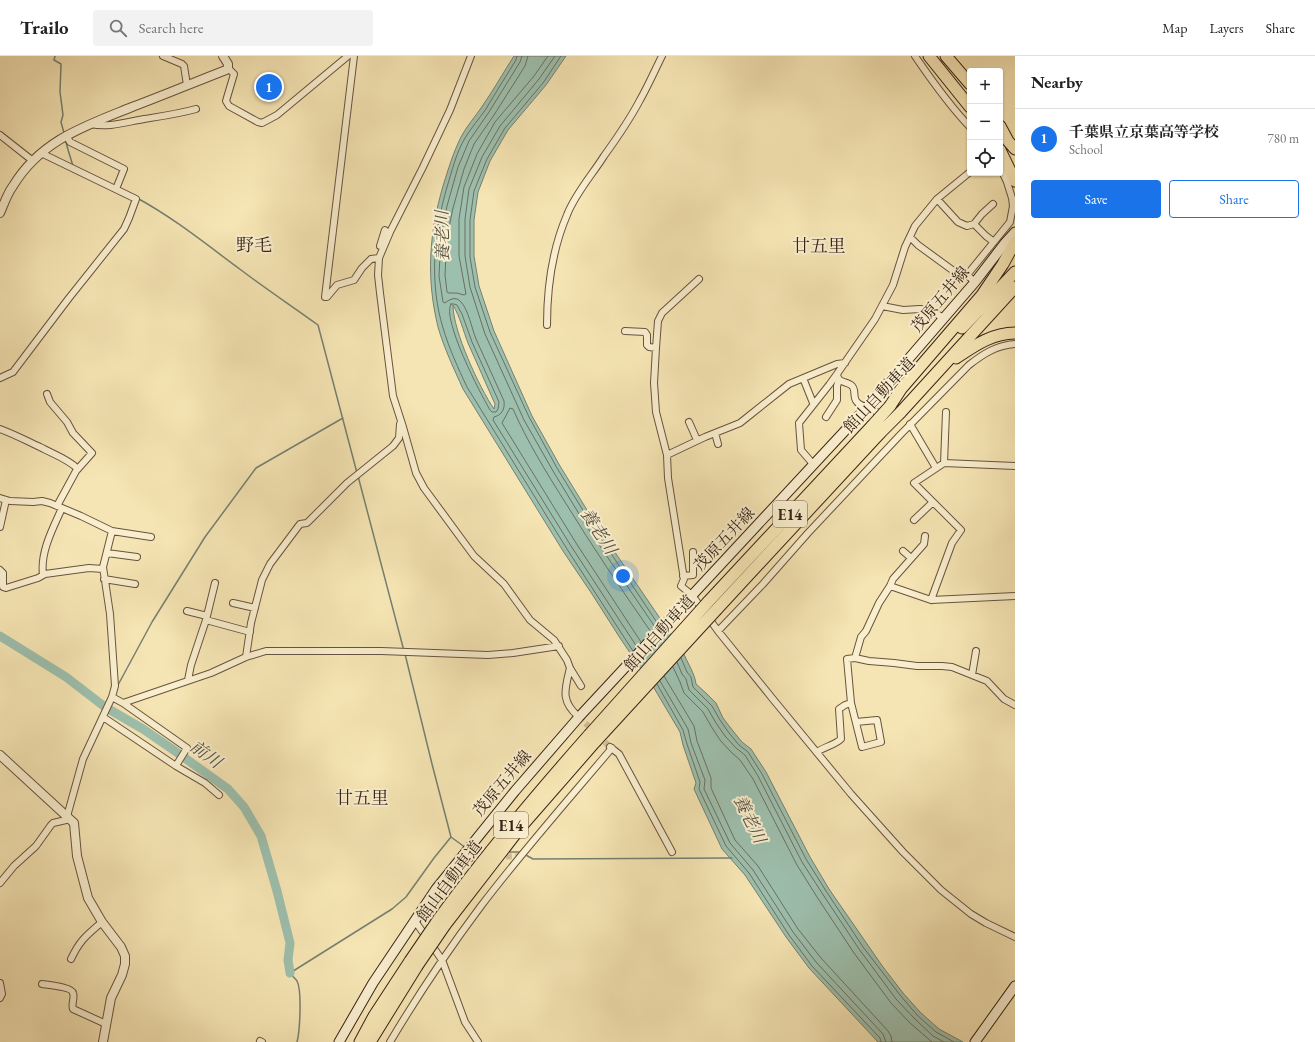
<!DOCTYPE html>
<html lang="en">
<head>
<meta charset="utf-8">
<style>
  body { margin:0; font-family:"EB Garamond","Noto Serif JP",serif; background:#f2f2f2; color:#222 }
  .controls { position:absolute; right:12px; top:12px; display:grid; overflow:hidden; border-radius:4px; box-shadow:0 1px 3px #0004 }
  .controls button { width:36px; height:36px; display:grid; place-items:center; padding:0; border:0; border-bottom:1px solid #e0e0e0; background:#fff; color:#222; font:20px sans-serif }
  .you { position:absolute; left:623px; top:520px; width:14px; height:14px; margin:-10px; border:3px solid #fff; border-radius:50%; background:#1a73e8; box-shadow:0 0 0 6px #1a73e833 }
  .badge { display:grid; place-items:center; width:26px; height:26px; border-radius:50%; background:#1a73e8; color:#fff; font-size:13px; font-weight:700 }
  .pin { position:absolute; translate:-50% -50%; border:2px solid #fff; box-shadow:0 1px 4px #0006 }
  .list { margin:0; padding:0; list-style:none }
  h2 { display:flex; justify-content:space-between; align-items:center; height:52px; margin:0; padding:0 16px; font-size:17px }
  h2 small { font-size:13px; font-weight:400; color:#767676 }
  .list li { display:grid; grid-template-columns:26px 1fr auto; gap:12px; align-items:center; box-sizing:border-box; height:60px; padding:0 16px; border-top:1px solid #e0e0e0 }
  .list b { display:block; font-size:15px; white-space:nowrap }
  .list p { margin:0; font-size:13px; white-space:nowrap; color:#767676 }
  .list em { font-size:13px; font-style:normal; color:#767676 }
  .actions { display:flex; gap:8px; padding:12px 16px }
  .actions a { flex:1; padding:9px 0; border:1px solid #1a73e8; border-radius:4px; text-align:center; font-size:14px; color:#1a73e8 }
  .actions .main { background:#1a73e8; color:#fff }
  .icon { flex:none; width:22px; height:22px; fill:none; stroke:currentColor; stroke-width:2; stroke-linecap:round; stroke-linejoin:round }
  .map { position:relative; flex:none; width:1015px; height:986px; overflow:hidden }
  header { display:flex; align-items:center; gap:24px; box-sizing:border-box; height:56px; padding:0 20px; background:#fff; border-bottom:1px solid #e0e0e0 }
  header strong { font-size:19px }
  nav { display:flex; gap:22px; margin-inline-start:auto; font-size:14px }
  .search { width:280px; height:36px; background:#f2f2f2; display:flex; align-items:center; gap:10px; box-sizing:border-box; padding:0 14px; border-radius:4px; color:#767676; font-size:15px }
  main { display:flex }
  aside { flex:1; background:#fff }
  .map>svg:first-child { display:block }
  .water { fill:#9dbfad; stroke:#758071; fill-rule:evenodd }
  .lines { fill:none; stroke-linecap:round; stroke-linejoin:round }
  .shore { stroke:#6a7062; stroke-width:1 }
  .stream { stroke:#758071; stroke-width:1.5 }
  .river { stroke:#9dbfad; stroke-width:9 }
  .minor-tunnel { stroke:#d0be95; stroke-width:6; stroke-dasharray:6 3; stroke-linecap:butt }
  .minor-casing { stroke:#68533f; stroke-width:8 }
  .tertiary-casing { stroke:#68533f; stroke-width:10 }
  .secondary-casing { stroke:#382218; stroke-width:11 }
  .motorway-casing { stroke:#382218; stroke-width:13 }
  .minor { stroke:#f9eece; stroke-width:6 }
  .tertiary { stroke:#f9eece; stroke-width:8 }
  .secondary { stroke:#f9eece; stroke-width:9 }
  .motorway { stroke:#f6e5b4; stroke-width:11 }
  .motorway-bridge-casing { stroke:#382218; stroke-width:13; stroke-linecap:butt }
  .motorway-bridge { stroke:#f6e5b4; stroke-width:11 }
  .labels { text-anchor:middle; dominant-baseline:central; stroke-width:4; stroke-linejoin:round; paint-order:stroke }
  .shield { fill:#f9eece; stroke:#725f4f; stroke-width:1 }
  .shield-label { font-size:15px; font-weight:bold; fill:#382218 }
  .street-label { font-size:16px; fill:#382218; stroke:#f9eece }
  .water-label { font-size:17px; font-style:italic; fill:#565145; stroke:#f9eece }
  .quarter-label { font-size:18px; fill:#382218; stroke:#f9eece }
</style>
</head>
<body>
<header>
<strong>Trailo</strong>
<div class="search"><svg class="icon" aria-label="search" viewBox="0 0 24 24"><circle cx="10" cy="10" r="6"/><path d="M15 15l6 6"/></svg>Search here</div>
<nav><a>Map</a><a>Layers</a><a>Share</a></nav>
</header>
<main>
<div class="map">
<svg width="1015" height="986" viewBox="0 0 1015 986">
  <rect width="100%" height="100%" fill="#f6e5b4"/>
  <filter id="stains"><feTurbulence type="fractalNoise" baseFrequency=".005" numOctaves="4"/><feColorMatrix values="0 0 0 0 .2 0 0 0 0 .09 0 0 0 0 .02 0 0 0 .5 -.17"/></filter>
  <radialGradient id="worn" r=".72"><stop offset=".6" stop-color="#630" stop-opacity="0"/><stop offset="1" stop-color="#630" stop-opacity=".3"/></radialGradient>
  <path class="water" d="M514 0H566L546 29 508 74 490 105 478 136 474 164V200L479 230 494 275 532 360 560 410 595 467 683 596C687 606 695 618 696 628L707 638 716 647 723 662 733 675 742 686 751 693 766 716 810 801 829 833 883 911 903 937 920 956 939 973 963 986H878L809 912 786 881 745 819 722 793 694 733 696 727 683 689 680 676 654 632 620 582 592 538 563 495 463 333C454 313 444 292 438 271 426 222 429 178 443 130 448 114 453 97 461 81 466 71 475 61 481 52 493 35 503 17 514 0ZM453 249C460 261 463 274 468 287 477 307 486 328 495 348L494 353C479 331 453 275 453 249Z"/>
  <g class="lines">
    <path class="shore" d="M517 0 516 4C506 20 496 36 486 53 479 63 471 72 465 82 456 97 452 115 447 131 434 176 429 226 443 272 449 292 458 312 467 331L567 493 633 595
      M522 0 520 6 489 56 469 85 458 111 447 150 441 180 439 220 443 246 445 247C450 243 456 240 461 246 468 253 472 273 476 283 485 304 495 324 504 345 505 353 502 359 494 361L493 364 571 490 637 591
      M528 0 525 10 494 59 474 88 464 113 453 152 447 181 445 219 447 236 449 237H457L464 239 466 238 459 200V163L464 131 477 98 495 66 534 20 548 0
      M555 0 539 23 500 70 482 101 469 133 465 163V200L470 231 485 278 524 364 553 415 587 471 655 571
      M561 0 543 27 505 72 487 103 474 135 470 164V201L475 231 490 276 529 361 557 412 592 469 658 568
      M451 248H454L457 249 462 258 472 286 499 346 498 353 496 356H492L490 354C481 339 441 262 451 248Z
      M641 586 576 487 502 367 510 352 513 353C527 385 546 416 565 446 592 490 621 533 651 576
      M681 602 687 616 691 621 693 631 712 650 720 664 729 677 739 689 748 696 762 718 806 803 826 835 863 891 900 939 917 959 936 976 954 986
      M677 606 682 618 686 623 689 634 708 653 716 667 725 680 736 692 745 699 758 720 802 806 822 837 859 893 896 943 914 962 933 980 944 986
      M673 611 680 626 684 637 703 656 711 670 720 684 731 696 740 704 753 723 797 809 817 841 854 897 891 947 910 967 932 986
      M664 620 694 670 697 685 711 722V732L735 784 758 810 798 873 821 902 888 975 891 980 892 986
      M660 625 688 673 691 687 705 724 704 733 730 787 753 814 793 876 816 906 883 978 886 986
      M657 628 683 674 687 688 700 726 699 733 726 790 749 817 789 879 812 910 880 982 881 986"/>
    <path class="stream" d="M55 0 54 4 61 8 60 36 63 59 61 66 64 77
      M65 83 69 97 73 110
      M137 142C174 162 207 189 241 214 266 233 292 250 318 269L357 417
      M358 420 404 595
      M405 598 432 708 451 781 466 792
      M118 629 152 566 205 481 256 412 343 362
      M470 796H484
      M508 796H520
      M524 798 533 803 732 802
      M297 986C300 975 302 934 297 925 295 922 292 920 290 917L392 853 406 841 434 802 451 781"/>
    <path class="river" d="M0 580 66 621 105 651 143 673 175 695 228 733 244 751 261 780 277 835 290 887 288 904 290 917"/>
    <path class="minor-tunnel" d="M579 661 609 690
      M497 801 518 800
      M470 802 486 801"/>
    <defs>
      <path id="minor" d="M163 0 182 8 184 10 187 29
        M471 0 450 54 423 111 390 176 379 202 378 219 380 237 393 340 403 371 416 417 424 432 474 500 504 528 530 564 554 584 567 604 570 612 581 630
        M915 0C932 25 949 49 970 71
        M228 12 234 18 226 45 229 50 258 66 262 67 277 59 348 0
        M91 68C108 72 126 66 144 63 163 60 178 58 196 53
        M0 79 33 105
        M66 79 70 86 124 113 116 133
        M937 143 958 166 967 170 974 168 982 158 993 148
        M974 168 986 180 994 186
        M910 181 918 189 955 216 967 219 975 226
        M380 190 385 174
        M967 219 1010 166 1013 150 1012 142 1007 126 1000 111
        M699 223 662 257 658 265 656 292 654 327 656 356 667 399 668 422 684 523 681 530 692 539 718 575 772 642 851 738 903 796 941 834 971 858 986 867 1015 881
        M325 241 354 0
        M325 241H327L337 229 354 224 362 212 371 203 379 202
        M882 250 903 254 920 253 929 254 944 262
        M547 269C547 231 552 194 567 159 575 138 592 119 604 100 617 82 630 63 640 44 648 30 655 14 662 0
        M625 275 645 276 647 279V289L649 291 656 292
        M0 322 13 316 69 242 124 173 129 162 136 143 41 97
        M803 322 813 347
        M47 338 50 346 67 366 73 377 92 397 76 415 57 450
        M826 361 837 344V330L839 324
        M882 361C879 358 876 355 872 353 867 351 860 350 857 346 852 341 857 333 851 329 845 325 838 327 837 318L875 263 893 229 905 191 915 170 937 143 970 116
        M689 366 697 384
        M910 368 936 412
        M0 373C14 378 27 385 40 391 53 398 68 403 78 413
        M715 377 718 388
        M667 399 705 381 740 367 789 328 837 308 845 307
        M944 407 946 356
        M813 408 801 394 799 367 829 329 837 318
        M0 442 10 445 33 446 42 445 50 447 81 460 112 475 151 481
        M914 464 933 446
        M0 471 6 444
        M925 480 924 488 893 523 890 530 879 547 866 575 861 581 855 602 869 605 894 607 917 610H942L952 611 987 625 1004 643 1015 649
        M903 495 911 502
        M107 497 137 501
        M0 514 3 517V531L6 532 38 522 45 518 89 512 103 513
        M43 519C40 496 53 472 62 452
        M683 520 693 519V496
        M104 523 135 528
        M890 530 931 544 1015 540
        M931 544 952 487 961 474 914 427 944 407 1015 410
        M233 547 255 552
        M187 555 207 560
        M206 564 250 576
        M718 575 763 528 808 477 901 378 969 309C983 298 997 289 1015 288
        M246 601 251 567 262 524 270 508 300 468 307 467 347 427 393 390 399 382 400 368
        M855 602 847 603 851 647 862 691 881 686 877 664 856 666
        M570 612C565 633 560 645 579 661
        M972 619 976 595
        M188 624 191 609 206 564 215 527
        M112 641 123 647 211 617 246 601 266 595H381L488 599 513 597 559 590
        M123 647 187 692 177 708
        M103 661 176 710 205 727 219 739
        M610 691 619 698 672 796
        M817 696C824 691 835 689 841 683L839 653 845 649 851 647
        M462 800 470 802
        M0 827 14 810 36 790 51 769 53 767 66 764 83 703 112 641 115 630 110 558 103 511 112 475
        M415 865 442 904 465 966 478 986
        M71 903C80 884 86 880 102 866
        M0 927 2 938 0 942
        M42 928C48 929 72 931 73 937 75 942 71 948 73 953L106 968
        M260 985 262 986
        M390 986C418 939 448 894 481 850 522 796 568 744 612 692"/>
      <path id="tertiary" d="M0 157C4 148 7 138 13 130 41 84 85 70 132 51 164 39 195 26 226 14L228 12V8L223 0
        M0 699 74 767 77 800 88 842 102 866 121 891 125 900V908L122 919 111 942 103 986"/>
      <path id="secondary" d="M339 986 373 927 436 833 515 735 579 661 867 351 975 226 1005 187 1015 176
        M975 986 1015 930"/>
      <path id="motorway" d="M929 0 970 51
        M946 0 970 28
        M1000 70 1008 85 1015 93
        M1000 94 1015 125
        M962 272 1015 216
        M956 302C974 290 992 277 1015 277
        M890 350 901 333 982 239 1003 208 1015 186
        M900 357 1015 231
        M708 546 872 370
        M717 553 880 377
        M438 864C485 799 536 739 589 679
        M445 869 520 772 595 686
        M360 986 374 960 410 905
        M370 986 417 910"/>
    </defs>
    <use href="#minor" class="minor-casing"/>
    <use href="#tertiary" class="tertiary-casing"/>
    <use href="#secondary" class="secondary-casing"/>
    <use href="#motorway" class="motorway-casing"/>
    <use href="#minor" class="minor"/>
    <use href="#tertiary" class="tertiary"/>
    <use href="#secondary" class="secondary"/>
    <use href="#motorway" class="motorway"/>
    <defs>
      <path id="motorway-bridge" d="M872 370 890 350
        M880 377 900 357
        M589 679 708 546
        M595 686 717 553
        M410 905 438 864
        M417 910 445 869"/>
    </defs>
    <use href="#motorway-bridge" class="motorway-bridge-casing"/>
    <use href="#motorway-bridge" class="motorway-bridge"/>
  </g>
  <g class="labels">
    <g class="shield">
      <rect x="773" y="445" width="34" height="26" rx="3"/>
      <rect x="494" y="756" width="34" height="26" rx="3"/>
    </g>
    <g class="shield-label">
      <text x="790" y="458">E14</text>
      <text x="511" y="769">E14</text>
    </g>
    <g class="street-label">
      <text transform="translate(940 243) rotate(-50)">茂原五井線</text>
      <text transform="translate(879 339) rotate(-47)">館山自動車道</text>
      <text transform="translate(724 483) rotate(-47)">茂原五井線</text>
      <text transform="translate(659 577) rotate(-48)">館山自動車道</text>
      <text transform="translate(502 727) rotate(-50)">茂原五井線</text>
      <text transform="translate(449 825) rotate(-53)">館山自動車道</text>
    </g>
    <g class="water-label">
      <text transform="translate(442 180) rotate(-91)">養老川</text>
      <text transform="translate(599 475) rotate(57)">養老川</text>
      <text transform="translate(206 698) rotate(36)">前川</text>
      <text transform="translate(750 763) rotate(64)">養老川</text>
    </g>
    <g class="quarter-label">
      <text x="254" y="188">野毛</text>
      <text x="819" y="189">廿五里</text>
      <text x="362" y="741">廿五里</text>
    </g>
  </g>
  <rect width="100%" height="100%" filter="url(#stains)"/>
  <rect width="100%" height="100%" fill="url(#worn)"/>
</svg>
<div class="controls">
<button>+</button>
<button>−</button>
<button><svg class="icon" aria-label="locate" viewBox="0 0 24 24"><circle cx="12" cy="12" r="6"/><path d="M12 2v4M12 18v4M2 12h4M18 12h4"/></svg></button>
</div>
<div class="you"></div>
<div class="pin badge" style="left:269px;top:31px">1</div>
</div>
<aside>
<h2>Nearby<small></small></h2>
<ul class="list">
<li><span class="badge">1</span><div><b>千葉県立京葉高等学校</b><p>School</p></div><em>780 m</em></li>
</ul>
<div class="actions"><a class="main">Save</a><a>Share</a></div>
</aside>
</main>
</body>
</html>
